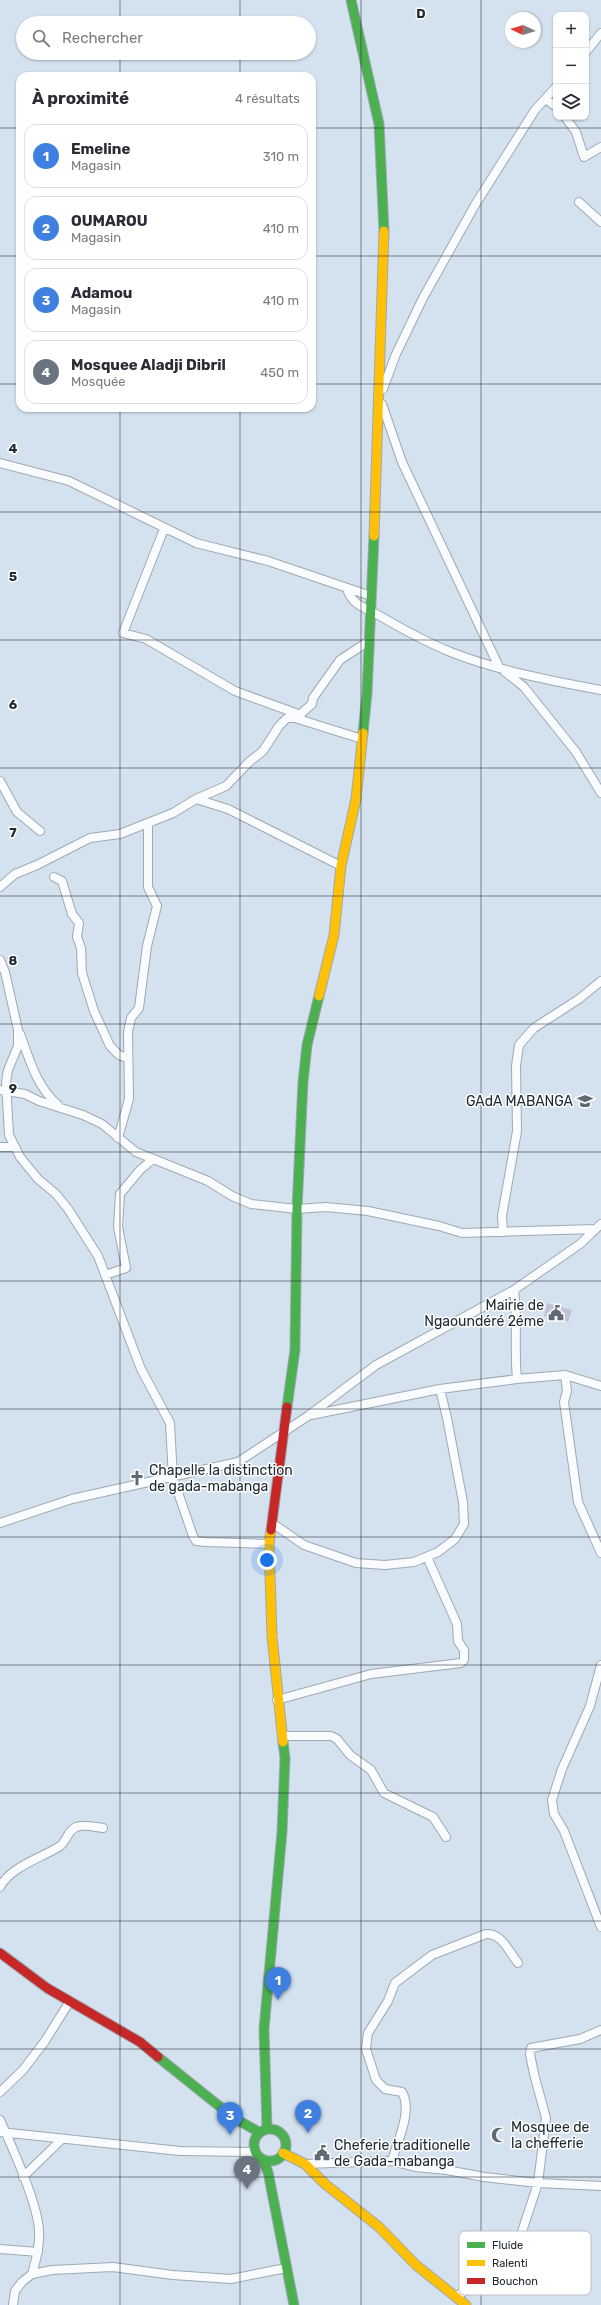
<!DOCTYPE html>
<html lang="fr">
<head>
<meta charset="utf-8">
<style>
  body { margin:0; font-family:Rubik,sans-serif; background:#f2f2f3; color:#2b2b33 }
  .controls { position:absolute; right:12px; top:12px; display:grid; overflow:hidden; border-radius:8px; box-shadow:0 1px 3px #0004 }
  .controls button { width:36px; height:36px; display:grid; place-items:center; padding:0; border:0; border-bottom:1px solid #e1e1e2; background:#fff; color:#2b2b33; font:20px sans-serif }
  .compass { position:absolute; left:505px; top:12px; width:36px; height:36px; border-radius:50%; background:#fff; box-shadow:0 1px 3px #0004; rotate:274deg }
  .you { position:absolute; left:267px; top:1560px; width:14px; height:14px; margin:-10px; border:3px solid #fff; border-radius:50%; background:#1a73e8; box-shadow:0 0 0 6px #1a73e833 }
  .badge { display:grid; place-items:center; width:26px; height:26px; border-radius:50%; background:#1a73e8; color:#fff; font-size:13px; font-weight:700 }
  .pin { position:absolute; translate:-50% -33px; filter:drop-shadow(0 1px 2px #0008) }
  .pin::after { content:''; position:absolute; top:21px; width:14px; height:12px; background:inherit; clip-path:polygon(0 0,100% 0,50% 100%) }
  .list { margin:0; padding:0; list-style:none }
  h2 { display:flex; justify-content:space-between; align-items:center; height:52px; margin:0; padding:0 16px; font-size:17px }
  h2 small { font-size:13px; font-weight:400; color:#7c7c81 }
  .list li { display:grid; grid-template-columns:26px 1fr auto; gap:12px; align-items:center; box-sizing:border-box; height:64px; margin:0 8px 8px; padding:0 8px; border:1px solid #e1e1e2; border-radius:12px }
  .list b { display:block; font-size:15px; white-space:nowrap }
  .list p { margin:0; font-size:13px; white-space:nowrap; color:#7c7c81 }
  .list em { font-size:13px; font-style:normal; color:#7c7c81 }
  .icon { flex:none; width:22px; height:22px; fill:none; stroke:currentColor; stroke-width:2; stroke-linecap:round; stroke-linejoin:round }
  .map { position:relative; flex:none; width:601px; height:2305px; overflow:hidden }
  .search { position:absolute; background:#fff; box-shadow:0 1px 3px #0004; left:16px; top:16px; width:300px; height:44px; display:flex; align-items:center; gap:10px; box-sizing:border-box; padding:0 14px; border-radius:22px; color:#7c7c81; font-size:15px }
  .panel { position:absolute; background:#fff; box-shadow:0 1px 3px #0004; left:16px; top:72px; width:300px; height:340px; border-radius:12px }
  .map>svg:first-child { display:block }
  .green { fill:#c2c3d6 }
  .lines { fill:none; stroke-linecap:round; stroke-linejoin:round }
  .street-casing { stroke:#9ea9b2; stroke-width:10 }
  .fast-casing { stroke:#9ea9b2; stroke-width:11 }
  .slow-casing { stroke:#9ea9b2; stroke-width:11 }
  .jam-casing { stroke:#9ea9b2; stroke-width:11 }
  .street { stroke:#f9fbfd; stroke-width:8 }
  .fast { stroke:#4caf50; stroke-width:9 }
  .slow { stroke:#ffc107; stroke-width:9 }
  .jam { stroke:#c62828; stroke-width:9 }
  .grid { fill:none; stroke:#202a33; stroke-width:1; stroke-opacity:0.55 }
  .labels { text-anchor:middle; dominant-baseline:central; stroke-width:3; stroke-linejoin:round; paint-order:stroke }
  .poi-label { font-size:14px; fill:#202a33; stroke:#fff; text-anchor:start }
  .key { fill:#fff; stroke:#bcbfc2; stroke-width:1 }
  .key-label { font-size:11px; fill:#202a33 }
  .grid-label { font-size:13px; text-anchor:middle; font-weight:bold; fill:#202a33; stroke:#fff; stroke-width:3; stroke-linejoin:round; paint-order:stroke }
</style>
</head>
<body>
<div class="map">
<svg width="601" height="2305" viewBox="0 0 601 2305">
  <rect width="100%" height="100%" fill="#d4e2ef"/>
  <path class="green" d="M547 1303 572 1310 568 1322 544 1316Z"/>
  <g class="lines">
    <defs>
      <path id="street" d="M586 52 601 33
        M546 99 556 107
        M565 117 576 132 584 157 601 147
        M579 202 601 222
        M383 389 396 354 423 298 475 205 535 110 556 87
        M382 404 402 462 499 667 524 687 576 752 601 793
        M0 463 69 481 196 543 268 561 371 596
        M164 529 123 633 146 639 235 691 301 715
        M347 588C351 605 366 608 380 616 404 630 428 643 453 653 500 671 552 681 601 690
        M296 718 312 704 313 698 340 660 369 641
        M0 781 17 812 40 831
        M196 799 226 786 249 762 263 751 279 726 287 718H295L362 739
        M54 877 62 881 72 914 79 923 77 937 81 948 82 973 94 1011 110 1046 119 1055 127 1058
        M0 887 15 874 37 865 90 838 120 834 173 813 196 799 228 809 341 866
        M0 960 5 972 18 1030V1046L8 1070 6 1082 9 1135 20 1157 38 1179 56 1194 68 1209 98 1256 141 1369 170 1423 173 1478 193 1536 196 1541 205 1542 269 1544
        M20 1034C30 1060 36 1086 58 1105
        M0 1090 25 1094 39 1101 83 1115 102 1124 136 1152 208 1181 232 1196 251 1204 297 1209 326 1207 368 1211 439 1226 462 1233 595 1229
        M118 1138 129 1099 128 1032 131 1018 139 1008 147 946 157 906 148 887V824
        M0 1147H15
        M503 1232 502 1216 517 1131 516 1066 519 1045 534 1028 579 999 601 981
        M105 1275 126 1268 118 1227 120 1194 140 1170 152 1160
        M514 1290C518 1319 514 1349 517 1379
        M565 1375 601 1386
        M311 1415 440 1389 517 1379 565 1375 567 1391 564 1402 578 1502 601 1553
        M0 1523 72 1499 238 1462 308 1416 376 1365 514 1290 580 1244 601 1224
        M272 1523 304 1545 356 1563 385 1565 414 1562 438 1552 455 1539 464 1524 463 1502 447 1418 440 1389
        M601 1665 590 1706 562 1769 552 1800 554 1814 564 1831 601 1927
        M277 1700 371 1674 461 1663 464 1660V1650L458 1641 457 1624 427 1557
        M282 1736H331L337 1739 350 1755 371 1770 384 1793 433 1817 446 1837
        M0 1887C11 1866 42 1858 60 1846 67 1841 67 1831 76 1827 84 1824 94 1827 103 1828
        M0 2092 23 2070 45 2041 70 2001
        M0 2120C12 2147 38 2204 39 2231 40 2246 36 2260 32 2274
        M0 2132 180 2151 250 2152 254 2150
        M392 2161C397 2142 413 2111 402 2092L385 2089 376 2080 366 2049 368 2033 388 2001 395 1983 432 1955 486 1934C502 1933 509 1952 518 1963
        M305 2164 392 2161 415 2167 447 2170 484 2177 538 2183 601 2186
        M23 2177 62 2139
        M0 2249 38 2252
        M456 2296 510 2268 538 2183 546 2118 534 2074 530 2054 531 2048 580 2039 601 2030
        M13 2305 15 2291 22 2282 32 2274 52 2270 113 2267 173 2275 231 2279 286 2268"/>
      <path id="fast" d="M351 0 379 124 384 231
        M363 733 367 693 374 536
        M287 1407 295 1350 297 1209 303 1082 307 1045 319 996
        M158 2057 234 2118 259 2132
        M267 2128 264 2029 282 1832 285 1758 283 1742
        M254 2145a16 16 0 1 1 32 0a16 16 0 1 1-32 0Z
        M263 2160 268 2172 294 2305"/>
      <path id="slow" d="M374 536 384 231
        M319 996 334 935 341 866 356 799 363 733
        M271 1530 269 1544 272 1636 283 1742
        M283 2153 305 2164 325 2184 379 2227 416 2265 466 2305"/>
      <path id="jam" d="M271 1530 287 1407
        M0 1953 47 1988 140 2042 158 2057"/>
    </defs>
    <use href="#street" class="street-casing"/>
    <use href="#fast" class="fast-casing"/>
    <use href="#slow" class="slow-casing"/>
    <use href="#jam" class="jam-casing"/>
    <use href="#street" class="street"/>
    <use href="#fast" class="fast"/>
    <use href="#slow" class="slow"/>
    <use href="#jam" class="jam"/>
  </g>
  <path class="grid" d="M120 0V23M240 0V23M361 0V2305M481 0V2305M120 53V76M240 53V76M0 128H20M312 128H601M0 256H20M312 256H601M0 384H20M312 384H601M120 408V2305M240 408V2305M0 512H601M0 640H601M0 768H601M0 896H601M0 1024H601M0 1152H601M0 1281H601M0 1409H601M0 1537H601M0 1665H601M0 1793H601M0 1921H601M0 2049H601M0 2177H601"/>
  <defs>
    <symbol id="school-bare" viewBox="-9 -9 18 18"><path d="M0-5L7-2L0 1L-7-2ZM-4 1L0 2.5L4 1V4Q0 6-4 4Z" fill="#5f6a75" stroke="#fff" stroke-width="2.5" paint-order="stroke"/></symbol>
    <symbol id="civic-bare" viewBox="-9 -9 18 18"><path d="M-.6-6.5H3V-4.5H.6V-3L4-1V1h2V6H-6V1h2V-1L-.6-3ZM-1.2 2.5V6h2.4V2.5Z" fill="#5f6a75" stroke="#fff" stroke-width="2.5" paint-order="stroke"/></symbol>
    <symbol id="church-bare" viewBox="-9 -9 18 18"><path d="M-1.2-6h2.4v3.5h3.3v2.4h-3.3V6h-2.4V-.1h-3.3v-2.4h3.3Z" fill="#5f6a75" stroke="#fff" stroke-width="2.5" paint-order="stroke"/></symbol>
    <symbol id="mosque-bare" viewBox="-9 -9 18 18"><path d="M3.5-4.9A6 6 0 1 0 3.5 4.9A5 5 0 1 1 3.5-4.9Z" fill="#5f6a75" stroke="#fff" stroke-width="2.5" paint-order="stroke"/></symbol>
  </defs>
  <g fill-rule="evenodd">
    <use href="#school-bare" x="574" y="1090" width="22" height="22"/>
    <use href="#civic-bare" x="545" y="1302" width="22" height="22"/>
    <use href="#church-bare" x="126" y="1467" width="22" height="22"/>
    <use href="#mosque-bare" x="488" y="2124" width="22" height="22"/>
    <use href="#civic-bare" x="311" y="2142" width="22" height="22"/>
  </g>
  <g class="labels">
    <g class="poi-label">
      <text x="573" y="1101" text-anchor="end">GAdA MABANGA</text>
      <text x="544" y="1305" text-anchor="end">Mairie de<tspan x="544" dy="16">Ngaoundéré 2éme</tspan></text>
      <text x="149" y="1470">Chapelle la distinction<tspan x="149" dy="16">de gada-mabanga</tspan></text>
      <text x="511" y="2127">Mosquee de<tspan x="511" dy="16">la chefferie</tspan></text>
      <text x="334" y="2145">Cheferie traditionelle<tspan x="334" dy="16">de Gada-mabanga</tspan></text>
    </g>
  </g>
  <rect x="459" y="2231" width="132" height="64" rx="6" class="key"/>
  <rect x="467" y="2242" width="18" height="6" fill="#4caf50"/>
  <rect x="467" y="2260" width="18" height="6" fill="#ffc107"/>
  <rect x="467" y="2278" width="18" height="6" fill="#c62828"/>
  <g class="key-label">
    <text x="492" y="2249">Fluide</text>
    <text x="492" y="2267">Ralenti</text>
    <text x="492" y="2285">Bouchon</text>
  </g>
  <g class="grid-label">
    <text x="421" y="18">D</text>
    <text x="13" y="453">4</text>
    <text x="13" y="581">5</text>
    <text x="13" y="709">6</text>
    <text x="13" y="837">7</text>
    <text x="13" y="965">8</text>
    <text x="13" y="1093">9</text>
  </g>
</svg>
<div class="controls">
<button>+</button>
<button>−</button>
<button><svg class="icon" aria-label="layers" viewBox="0 0 24 24"><path d="M12 4l9 5-9 5-9-5zM3 14l9 5 9-5"/></svg></button>
</div>
<svg class="compass" viewBox="-18 -18 36 36"><path d="M0-13l5 13h-10z" fill="#e53935"/><path d="M0 13l5-13h-10z" fill="#7c7c81"/></svg>
<div class="you"></div>
<div class="pin badge" style="left:278px;top:2000px;background:#3f7fe0">1</div>
<div class="pin badge" style="left:308px;top:2133px;background:#3f7fe0">2</div>
<div class="pin badge" style="left:230px;top:2135px;background:#3f7fe0">3</div>
<div class="pin badge" style="left:247px;top:2189px;background:#6b7280">4</div>
<div class="search"><svg class="icon" aria-label="search" viewBox="0 0 24 24"><circle cx="10" cy="10" r="6"/><path d="M15 15l6 6"/></svg>Rechercher</div>
<section class="panel">
<h2>À proximité<small>4 résultats</small></h2>
<ul class="list">
<li><span class="badge" style="background:#3f7fe0">1</span><div><b>Emeline</b><p>Magasin</p></div><em>310 m</em></li>
<li><span class="badge" style="background:#3f7fe0">2</span><div><b>OUMAROU</b><p>Magasin</p></div><em>410 m</em></li>
<li><span class="badge" style="background:#3f7fe0">3</span><div><b>Adamou</b><p>Magasin</p></div><em>410 m</em></li>
<li><span class="badge" style="background:#6b7280">4</span><div><b>Mosquee Aladji Dibril</b><p>Mosquée</p></div><em>450 m</em></li>
</ul>
</section>
</div>
</body>
</html>
